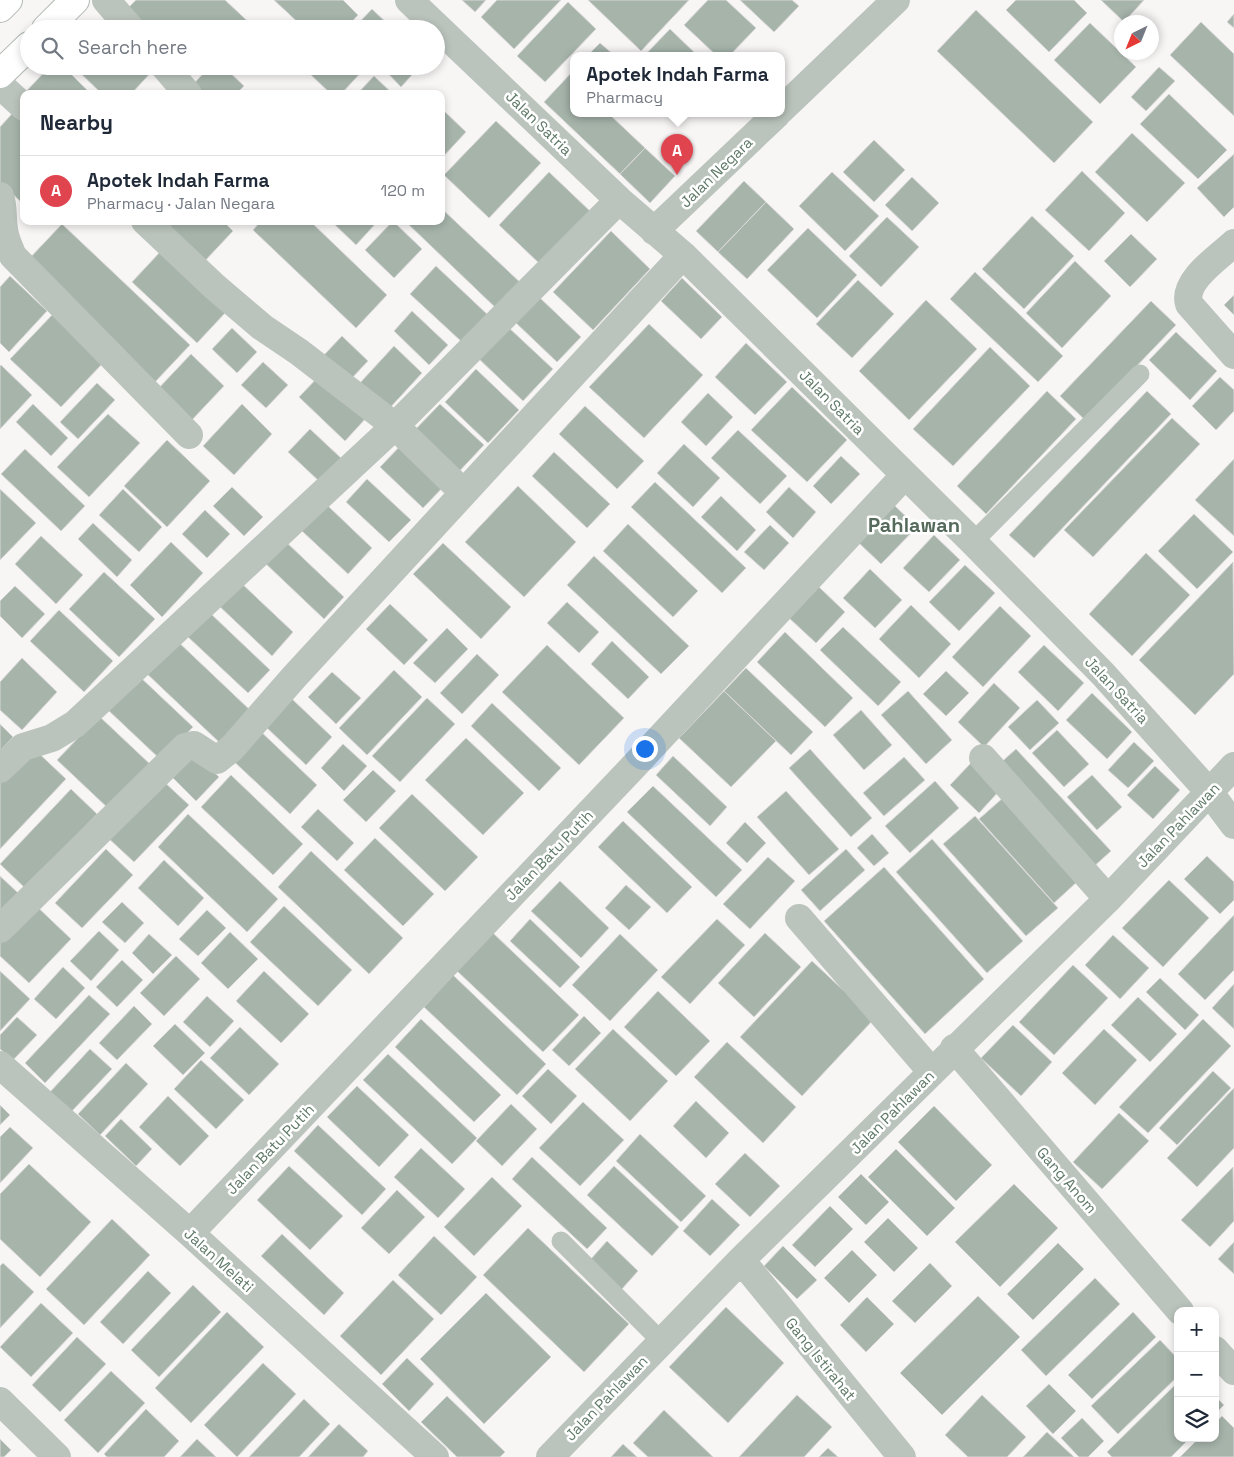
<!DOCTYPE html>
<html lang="en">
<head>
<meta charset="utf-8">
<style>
  body { margin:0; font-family:"Space Grotesk",sans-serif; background:#f6f6f7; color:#1f2937 }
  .controls { position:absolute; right:15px; bottom:15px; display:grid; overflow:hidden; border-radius:10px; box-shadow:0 2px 8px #0003 }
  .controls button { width:45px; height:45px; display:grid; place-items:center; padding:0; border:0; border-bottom:1px solid #e0e1e3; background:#fff; color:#1f2937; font:25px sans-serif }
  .compass { position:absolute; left:1114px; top:15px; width:45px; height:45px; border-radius:50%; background:#fff; box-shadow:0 2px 8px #0003; rotate:223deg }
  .you { position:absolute; left:644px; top:748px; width:18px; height:18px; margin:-12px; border:4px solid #fff; border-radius:50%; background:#1a73e8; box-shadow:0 0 0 8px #1a73e833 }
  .badge { display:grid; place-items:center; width:32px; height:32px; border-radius:50%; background:#dd30ca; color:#fff; font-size:16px; font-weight:700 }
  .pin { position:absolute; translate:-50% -41px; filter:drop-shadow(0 1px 2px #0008) }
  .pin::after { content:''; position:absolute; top:26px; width:18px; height:15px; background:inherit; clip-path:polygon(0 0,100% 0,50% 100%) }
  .popup { position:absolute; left:570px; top:52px; width:215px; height:65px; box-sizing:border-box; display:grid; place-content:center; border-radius:10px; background:#fff; filter:drop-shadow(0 1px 4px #0005); font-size:16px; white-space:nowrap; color:#747a83 }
  .popup b { font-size:19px; color:#1f2937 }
  .popup::after { content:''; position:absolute; left:50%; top:100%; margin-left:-10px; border:10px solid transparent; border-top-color:#fff }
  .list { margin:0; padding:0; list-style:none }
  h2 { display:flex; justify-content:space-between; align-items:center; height:65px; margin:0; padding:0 20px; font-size:21px }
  h2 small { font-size:16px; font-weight:400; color:#747a83 }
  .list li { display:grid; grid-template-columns:32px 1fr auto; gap:15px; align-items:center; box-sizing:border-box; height:70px; padding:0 20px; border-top:1px solid #e0e1e3 }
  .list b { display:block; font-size:19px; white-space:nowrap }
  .list p { margin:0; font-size:16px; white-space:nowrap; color:#747a83 }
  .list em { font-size:16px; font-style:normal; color:#747a83 }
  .icon { flex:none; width:28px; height:28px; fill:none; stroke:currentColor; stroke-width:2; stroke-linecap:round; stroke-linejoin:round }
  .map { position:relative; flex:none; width:1234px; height:1457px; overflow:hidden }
  .search { position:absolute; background:#fff; box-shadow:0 2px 8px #0003; left:20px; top:20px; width:425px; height:55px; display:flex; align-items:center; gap:12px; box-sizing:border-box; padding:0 18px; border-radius:28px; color:#747a83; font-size:19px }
  .panel { position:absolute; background:#fff; box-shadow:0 2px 8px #0003; left:20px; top:90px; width:425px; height:135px; border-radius:10px }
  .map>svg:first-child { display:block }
  .building { fill:#a6b4aa; stroke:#d9d7d8 }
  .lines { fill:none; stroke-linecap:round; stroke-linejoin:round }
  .primary-casing { stroke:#aeb8b1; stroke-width:30 }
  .service { stroke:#bac3bc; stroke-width:19 }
  .minor { stroke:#bac3bc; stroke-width:28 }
  .primary { stroke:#fff; stroke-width:28 }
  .labels { text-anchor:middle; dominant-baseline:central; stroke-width:5; stroke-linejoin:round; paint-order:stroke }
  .street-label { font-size:15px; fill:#5f7967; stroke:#fff }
  .district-label { font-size:20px; font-weight:bold; fill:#566a5c; stroke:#fff }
</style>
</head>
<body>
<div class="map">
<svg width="1234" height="1457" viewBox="0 0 1234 1457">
  <rect width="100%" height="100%" fill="#f8f5f5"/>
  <path class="building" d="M136 0H225L256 29H149L128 8Z
    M274 0H343L358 15 345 29H305Z
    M462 0H486L475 12Z
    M497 0H561L514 49 481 17Z
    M588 0H689L641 51Z
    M708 0H726L756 28 729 56H717L684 25Z
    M740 0H792L799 6 774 32Z
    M1016 0H1074L1087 13 1049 52 1006 10Z
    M1101 0H1144L1124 22Z
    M568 2 596 29 545 82 517 56Z
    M372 9 393 29H353Z
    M976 10 1093 122 1054 163 937 51Z
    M1234 14V28L1227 22Z
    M107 21 116 29H100Z
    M1201 22 1234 54V116L1170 55Z
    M1090 23 1136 67 1100 104 1054 60Z
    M670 29 698 56H644Z
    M600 43 615 56H587Z
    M50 66H63L91 94H24L20 98Z
    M73 66H155L156 67 131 94H102Z
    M210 66H223L244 86 236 94H191L188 90Z
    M318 66H367L341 94H331L310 74Z
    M381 66H420L401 87Z
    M1159 67 1175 81 1146 111 1131 97Z
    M573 71V114H609L645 148 620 174 544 102Z
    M374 76 393 94H357Z
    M1169 94 1227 150 1198 179 1140 124Z
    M19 106 24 110V205L0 182V127Z
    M441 108 466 132 441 159Z
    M496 121 541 163 489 218 444 175Z
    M1132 133 1185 183 1147 222 1095 172Z
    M874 140 905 170 874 202 843 172Z
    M645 148 675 176 650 203 620 174Z
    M1234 154V207L1224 217 1197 188Z
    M1082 171 1125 213 1089 251 1045 210Z
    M549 172 592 213 542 266 499 225Z
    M832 172 879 216 845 251 799 206Z
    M912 177 939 203 912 231 885 205Z
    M744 181 766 202 718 252 696 231Z
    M766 202 794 229 747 279 718 252Z
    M441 208 524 286 499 311 406 222 441 221Z
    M1032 216 1074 256 1024 309 982 269Z
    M887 217 919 247 881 287 849 256Z
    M157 221H223L233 231 202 264Z
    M261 221H310L387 295 356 328 253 230Z
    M331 221H378L356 245Z
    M393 221 422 249 394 278 365 250Z
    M62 224 190 345 155 382 27 261Z
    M808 228 857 275 817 318 767 270Z
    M611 231 650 269 593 330 553 292Z
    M1131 234 1157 259 1130 287 1104 261Z
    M161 251 226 312 197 343 132 282Z
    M1075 261 1111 296 1062 348 1026 313Z
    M436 266 489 316 463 343 410 294Z
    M975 272 1063 356 1038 382 950 299Z
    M10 276 47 311 9 352 0 343V287Z
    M682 278 722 317 701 339 661 301Z
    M858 280 894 314 852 358 816 324Z
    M1234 295V315L1224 305Z
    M538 296 581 337 557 362 514 321Z
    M926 300 977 349 909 420 859 371Z
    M1151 301 1176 325 1085 420 1060 396Z
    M412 311 448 345 429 365 394 331Z
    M54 313 104 362 61 407 10 359Z
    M649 324 703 375 644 438 589 387Z
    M507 326 553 369 523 401 477 357Z
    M232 328 257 352 237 373 212 349Z
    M1176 332 1217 371 1190 400 1149 360Z
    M342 336 368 361 350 380 324 355Z
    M746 343 787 382 755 415 715 377Z
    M394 346 422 373 387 411 359 384Z
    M990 347 1030 386 953 466 913 429Z
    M191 354 224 386 189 423 156 391Z
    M263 362 288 385 266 408 241 385Z
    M1 365 32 395 0 429V366Z
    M476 369 519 410 488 443 445 402Z
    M321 374 367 417 345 441 299 397Z
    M1220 377 1234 390V411L1216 430 1192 406Z
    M97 383 115 400 78 439 60 422Z
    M792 387 847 440 807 482 751 430Z
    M1047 391 1076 419 986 514 957 486Z
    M1147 391 1171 414 1034 558 1009 535Z
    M708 393 733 417 706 446 681 422Z
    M33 404 68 438 51 456 16 422Z
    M242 404 272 434 234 475 203 446Z
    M440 404 484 445 453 478 409 436Z
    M585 406 644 461 617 489 559 434Z
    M108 414 140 443 89 497 57 467Z
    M1172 418 1200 444 1093 557 1064 530Z
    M310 429 342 459 320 482 288 452Z
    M738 430 787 476 760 504 711 458Z
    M167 440 210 481 167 527 124 486Z
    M404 442 447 483 423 508 380 467Z
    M684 444 720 478 693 507 657 473Z
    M25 449 85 506 61 531 1 474Z
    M554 452 610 504 587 528 532 476Z
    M841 456 860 474 831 504 813 486Z
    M1234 459V536L1195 500Z
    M367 479 411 520 389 542 346 502Z
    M655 482 746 568 722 593 631 507Z
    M518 486 576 542 524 597 465 542Z
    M232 487 263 517 244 536 213 506Z
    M789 487 816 512 793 538 766 512Z
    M0 489 36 523 0 560Z
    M123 489 162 527 139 552 99 515Z
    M721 496 756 530 737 551 701 517Z
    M327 505 372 548 348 574 302 531Z
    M894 505 917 527 881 564 859 543Z
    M205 510 230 534 207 558 182 534Z
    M1194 514 1233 552 1197 589 1158 551Z
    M93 523 132 560 117 577 78 539Z
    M628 524 698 591 673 617 603 551Z
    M770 525 789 543 764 570 744 552Z
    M934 535 960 560 929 592 903 568Z
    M41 536 83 575 56 604 15 564Z
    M284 540 344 597 324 619 264 562Z
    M171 542 203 573 162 617 130 585Z
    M443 543 511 607 481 639 413 574Z
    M1146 553 1190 595 1132 656 1089 614Z
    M594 556 689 646 661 674 567 585Z
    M1233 562 1234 674 1195 715 1139 660Z
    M965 565 995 593 959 631 929 602Z
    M870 569 902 600 875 628 843 598Z
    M104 572 155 619 119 657 69 609Z
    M238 580 293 632 272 656 216 603Z
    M15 586 45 614 22 638 0 616V601Z
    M818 586 845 612 816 643 788 617Z
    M567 602 599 632 579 653 547 623Z
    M390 604 428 640 404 665 366 629Z
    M911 605 951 644 919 678 879 639Z
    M1000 606 1031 636 983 687 952 657Z
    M59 610 113 661 84 692 30 641Z
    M209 612 270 670 248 693 187 636Z
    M843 627 901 682 878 706 820 650Z
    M447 628 468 649 435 683 413 663Z
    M785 632 853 698 825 727 757 662Z
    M173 637 251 711 220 743 143 670Z
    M612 641 649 677 628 699 591 664Z
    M547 645 624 718 579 765 502 692Z
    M1044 645 1084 683 1058 711 1018 672Z
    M477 654 499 675 462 714 440 693Z
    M22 658 57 692 22 730 0 710V682Z
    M746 668 813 732 791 755 724 691Z
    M394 670 422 697 367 755 339 728Z
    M946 671 969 693 946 716 923 694Z
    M332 672 361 698 336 724 308 697Z
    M139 676 193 727 161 760 107 709Z
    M994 683 1020 708 984 747 958 722Z
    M724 691 776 741 731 787 679 738Z
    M908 691 952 740 926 764 881 715Z
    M1092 693 1132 732 1107 759 1066 720Z
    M291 698 332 737 306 765 265 726Z
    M427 698 455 724 400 782 372 756Z
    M1037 700 1059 723 1030 750 1008 727Z
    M492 703 561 768 539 791 471 726Z
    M861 710 892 745 864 770 833 735Z
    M99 716 152 766 110 810 57 760Z
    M0 724 13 737 0 751Z
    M256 727 317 785 290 814 228 756Z
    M1057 730 1089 764 1064 787 1032 753Z
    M466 738 524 793 483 835 425 780Z
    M1134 742 1154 761 1128 788 1108 770Z
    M343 744 367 766 344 791 321 768Z
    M31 746 66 779 0 849V778Z
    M190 749 219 777 196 801 168 773Z
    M810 749 872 818 851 837 789 768Z
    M1016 749 1111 851 1091 869 997 766Z
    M673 756 727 807 710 826 656 775Z
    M904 757 925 780 884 816 863 793Z
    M972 762 1000 790 979 813 950 785Z
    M1155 766 1180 790 1153 819 1127 795Z
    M373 770 396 791 366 822 343 800Z
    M231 775 303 844 273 875 201 807Z
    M1092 775 1122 807 1097 830 1067 797Z
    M161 779 189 805 134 862 106 836Z
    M935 781 959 808 910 853 885 826Z
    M653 786 742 870 716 897 627 812Z
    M71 789 97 814 26 889 0 864Z
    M786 791 839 849 809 875 757 817Z
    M412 794 478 857 445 891 379 828Z
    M1004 797 1079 880 1054 903 979 819Z
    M318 809 354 843 337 861 301 827Z
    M188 814 278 899 247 932 158 847Z
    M975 816 1058 908 1026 936 943 844Z
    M623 821 692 887 667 913 598 847Z
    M745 822 766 843 747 863 726 843Z
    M872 834 889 853 874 866 857 848Z
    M375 838 434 894 403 926 344 870Z
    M932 839 1023 941 987 973 896 872Z
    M106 849 133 875 82 928 55 903Z
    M846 849 865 870 820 911 801 890Z
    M311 851 403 938 369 974 278 887Z
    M1207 856 1234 882V900L1220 914 1184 879Z
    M768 857 795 881 750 929 723 904Z
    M164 860 204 898 178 926 138 888Z
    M884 867 984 979 925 1034 824 921Z
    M0 876 18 893 0 913Z
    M1169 880 1209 918 1163 967 1122 928Z
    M560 881 609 928 581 958 531 911Z
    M626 885 651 907 629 930 605 908Z
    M29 899 71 939 29 983 0 956V930Z
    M122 902 144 923 125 943 102 922Z
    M284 906 352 970 318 1006 250 942Z
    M207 910 226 928 198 956 179 939Z
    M1234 915V970L1205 1000 1178 974Z
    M530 919 580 967 560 988 510 941Z
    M717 919 745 945 690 1004 661 977Z
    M99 931 119 950 91 981 70 961Z
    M230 932 258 959 228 989 201 963Z
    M492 932 579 1015 543 1052 456 970Z
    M765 933 801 967 754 1017 718 983Z
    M149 934 172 955 153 974 132 953Z
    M620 934 658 970 610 1021 572 985Z
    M1113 935 1149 968 1120 999 1085 965Z
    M176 956 200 979 164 1016 140 993Z
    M122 960 143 980 117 1007 96 987Z
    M812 961 874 1019 802 1096 740 1037Z
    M1073 965 1108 998 1054 1055 1019 1022Z
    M63 967 85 988 56 1019 34 999Z
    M0 971 30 999 0 1031Z
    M264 971 309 1014 281 1043 236 1001Z
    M453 975 546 1064 517 1095 424 1007Z
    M1160 978 1199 1015 1185 1030 1146 992Z
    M1234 984V1029L1212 1008Z
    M658 991 710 1041 676 1076 624 1027Z
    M89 995 110 1014 45 1083 25 1063Z
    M207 996 234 1021 210 1047 183 1022Z
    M1138 997 1177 1034 1150 1062 1111 1025Z
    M134 1006 152 1024 117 1060 99 1043Z
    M584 1016 601 1033 569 1066 552 1050Z
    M17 1017 37 1035 13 1060 0 1049V1035Z
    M421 1019 501 1095 474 1122 395 1047Z
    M1203 1019 1231 1046 1148 1133 1119 1107Z
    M175 1024 205 1053 183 1075 153 1046Z
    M1013 1025 1052 1062 1021 1096 981 1058Z
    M240 1027 279 1064 249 1095 210 1058Z
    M613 1029 668 1081 630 1121 575 1069Z
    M1104 1029 1137 1060 1095 1105 1062 1073Z
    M727 1042 796 1107 763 1143 694 1077Z
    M90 1049 112 1069 71 1112 50 1092Z
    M388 1054 477 1138 452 1164 363 1080Z
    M201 1060 244 1100 216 1129 174 1089Z
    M126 1063 148 1084 100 1135 78 1114Z
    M548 1069 577 1096 551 1124 522 1096Z
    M1213 1071 1231 1088 1177 1145 1159 1128Z
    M357 1086 409 1135 379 1167 327 1117Z
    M1234 1088V1148L1197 1187 1167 1158Z
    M168 1096 209 1136 180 1166 139 1127Z
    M696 1101 729 1133 706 1158 673 1126Z
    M583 1102 624 1140 580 1186 539 1148Z
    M511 1104 537 1129 502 1166 476 1141Z
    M0 1105 10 1115 0 1125Z
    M934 1106 992 1165 956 1201 898 1142Z
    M1119 1113 1149 1141 1102 1189 1073 1162Z
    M121 1119 152 1149 136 1166 105 1136Z
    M318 1125 386 1189 362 1215 294 1151Z
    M10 1127 33 1148 0 1183V1137Z
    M640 1134 706 1196 681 1222 616 1161Z
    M421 1148 465 1189 438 1218 394 1177Z
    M896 1149 955 1208 927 1236 868 1177Z
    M745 1153 780 1186 750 1217 715 1184Z
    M532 1157 607 1228 587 1249 512 1179Z
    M29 1164 91 1222 40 1277 0 1239V1194Z
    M289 1166 343 1216 310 1250 257 1200Z
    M614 1166 679 1227 652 1256 587 1195Z
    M1233 1167 1234 1221 1210 1247 1181 1220Z
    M861 1174 889 1202 866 1225 838 1197Z
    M492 1177 522 1206 474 1256 444 1227Z
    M1014 1184 1058 1228 1000 1287 955 1242Z
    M397 1190 425 1217 389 1254 361 1228Z
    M712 1199 740 1225 710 1256 683 1231Z
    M830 1206 853 1229 815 1267 792 1245Z
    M888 1218 918 1248 894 1272 864 1242Z
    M112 1219 150 1255 84 1325 46 1289Z
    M528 1228 629 1324 584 1372 483 1275Z
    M282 1234 344 1293 324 1315 261 1256Z
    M434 1236 477 1277 441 1315 398 1275Z
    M607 1241 638 1271 621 1290 590 1260Z
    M1234 1242V1274L1218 1259Z
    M1058 1243 1084 1269 1033 1320 1007 1294Z
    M783 1246 817 1280 797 1299 764 1266Z
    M852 1250 877 1275 849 1303 824 1278Z
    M3 1263 34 1292 0 1328V1266Z
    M930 1263 952 1286 915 1323 892 1301Z
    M148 1271 171 1293 123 1344 100 1322Z
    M1095 1278 1120 1304 1046 1376 1021 1350Z
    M393 1280 434 1319 381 1375 340 1336Z
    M193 1285 221 1312 159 1377 131 1350Z
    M486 1293 551 1357 484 1424 420 1359Z
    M978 1296 1020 1337 942 1415 900 1373Z
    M867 1297 894 1324 866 1352 840 1325Z
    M41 1303 73 1333 31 1377 0 1347Z
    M726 1307 784 1363 728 1423 669 1367Z
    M227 1312 264 1347 191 1423 155 1388Z
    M1133 1312 1156 1337 1092 1399 1068 1375Z
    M77 1337 106 1364 60 1412 32 1385Z
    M1160 1340 1178 1359V1376L1118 1434 1091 1406Z
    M407 1358 434 1384 409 1411 382 1384Z
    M263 1363 296 1394 237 1457 204 1425Z
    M111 1371 145 1403 98 1453 64 1420Z
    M1178 1382V1438H1190L1171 1457H1112L1107 1452Z
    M1049 1384 1076 1411 1053 1434 1026 1406Z
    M797 1395 832 1427 804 1457H739Z
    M982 1395 1026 1437 1007 1457H968L945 1435Z
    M447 1396 505 1452 500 1457H457L421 1422Z
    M1215 1396 1224 1405 1215 1414Z
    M304 1399 330 1424 299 1457H249Z
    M146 1409 179 1441 164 1457H107L104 1454Z
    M664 1410 713 1457H648L633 1443Z
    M1222 1416 1234 1428V1457H1180L1199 1438H1215V1423Z
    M1082 1418 1104 1441 1088 1457H1079L1061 1438Z
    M339 1424 368 1451 363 1457H308Z
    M1047 1432 1074 1457H1023Z
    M0 1439 11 1450 4 1457H0Z
    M197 1439 216 1457H180Z
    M623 1444 637 1457H611Z
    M828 1448 838 1457H819Z"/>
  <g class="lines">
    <defs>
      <path id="primary" d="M0 8 8 0
        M46 29 75 0
        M0 74 29 46"/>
    </defs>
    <use href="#primary" class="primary-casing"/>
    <path class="service" d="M973 542 1140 374
      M561 1241 661 1341"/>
    <path class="minor" d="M106 0 131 29
      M409 0 619 200 683 255 973 542 1103 674 1210 793 1234 825
      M164 66 188 94
      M0 85 24 107
      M781 110 896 0
      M0 196C4 207 2 217 4 229 5 239 9 247 13 256L189 435
      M145 221 215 287 262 327 299 352 395 426 463 492
      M654 231 777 114
      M1234 243C1219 257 1182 281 1189 304L1234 355
      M983 758 1108 899
      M0 769 23 747 52 738 75 724 395 426 619 200
      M799 918 932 1072
      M0 929 185 747 194 745 217 760 232 748 295 676 683 255
      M954 1048 1180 1311
      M0 1065 190 1233 435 1457
      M190 1233 634 766 905 475
      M741 1260 902 1457
      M1215 1350 1234 1371
      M0 1401 57 1457
      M550 1457 741 1260 1108 899 1234 766"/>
    <use href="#primary" class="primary"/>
  </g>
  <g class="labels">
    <g class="street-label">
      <text transform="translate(539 123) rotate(44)">Jalan Satria</text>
      <text transform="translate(716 172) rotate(-44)">Jalan Negara</text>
      <text transform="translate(832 402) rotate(45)">Jalan Satria</text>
      <text transform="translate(1117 690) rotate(47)">Jalan Satria</text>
      <text transform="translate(1178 825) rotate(-46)">Jalan Pahlawan</text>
      <text transform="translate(549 855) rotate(-46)">Jalan Batu Putih</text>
      <text transform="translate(892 1112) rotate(-45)">Jalan Pahlawan</text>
      <text transform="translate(270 1149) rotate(-46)">Jalan Batu Putih</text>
      <text transform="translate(1067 1180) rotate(49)">Gang Anom</text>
      <text transform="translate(219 1260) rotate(42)">Jalan Melati</text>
      <text transform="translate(821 1359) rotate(51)">Gang Istirahat</text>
      <text transform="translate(606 1398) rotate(-46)">Jalan Pahlawan</text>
    </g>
    <g class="district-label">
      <text x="914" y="525">Pahlawan</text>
    </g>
  </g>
</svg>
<div class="controls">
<button>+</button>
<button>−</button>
<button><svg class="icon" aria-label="layers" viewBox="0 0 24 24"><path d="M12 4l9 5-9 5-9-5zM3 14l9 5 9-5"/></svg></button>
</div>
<svg class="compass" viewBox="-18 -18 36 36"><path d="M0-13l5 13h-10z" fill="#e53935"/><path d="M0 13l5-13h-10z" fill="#747a83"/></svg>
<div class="you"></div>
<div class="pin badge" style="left:677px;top:175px;background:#e0444e">A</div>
<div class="popup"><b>Apotek Indah Farma</b>Pharmacy</div>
<div class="search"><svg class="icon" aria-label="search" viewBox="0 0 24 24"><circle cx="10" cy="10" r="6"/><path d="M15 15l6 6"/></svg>Search here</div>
<section class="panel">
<h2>Nearby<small></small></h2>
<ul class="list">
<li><span class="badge" style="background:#e0444e">A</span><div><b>Apotek Indah Farma</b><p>Pharmacy · Jalan Negara</p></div><em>120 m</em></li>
</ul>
</section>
</div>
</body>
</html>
